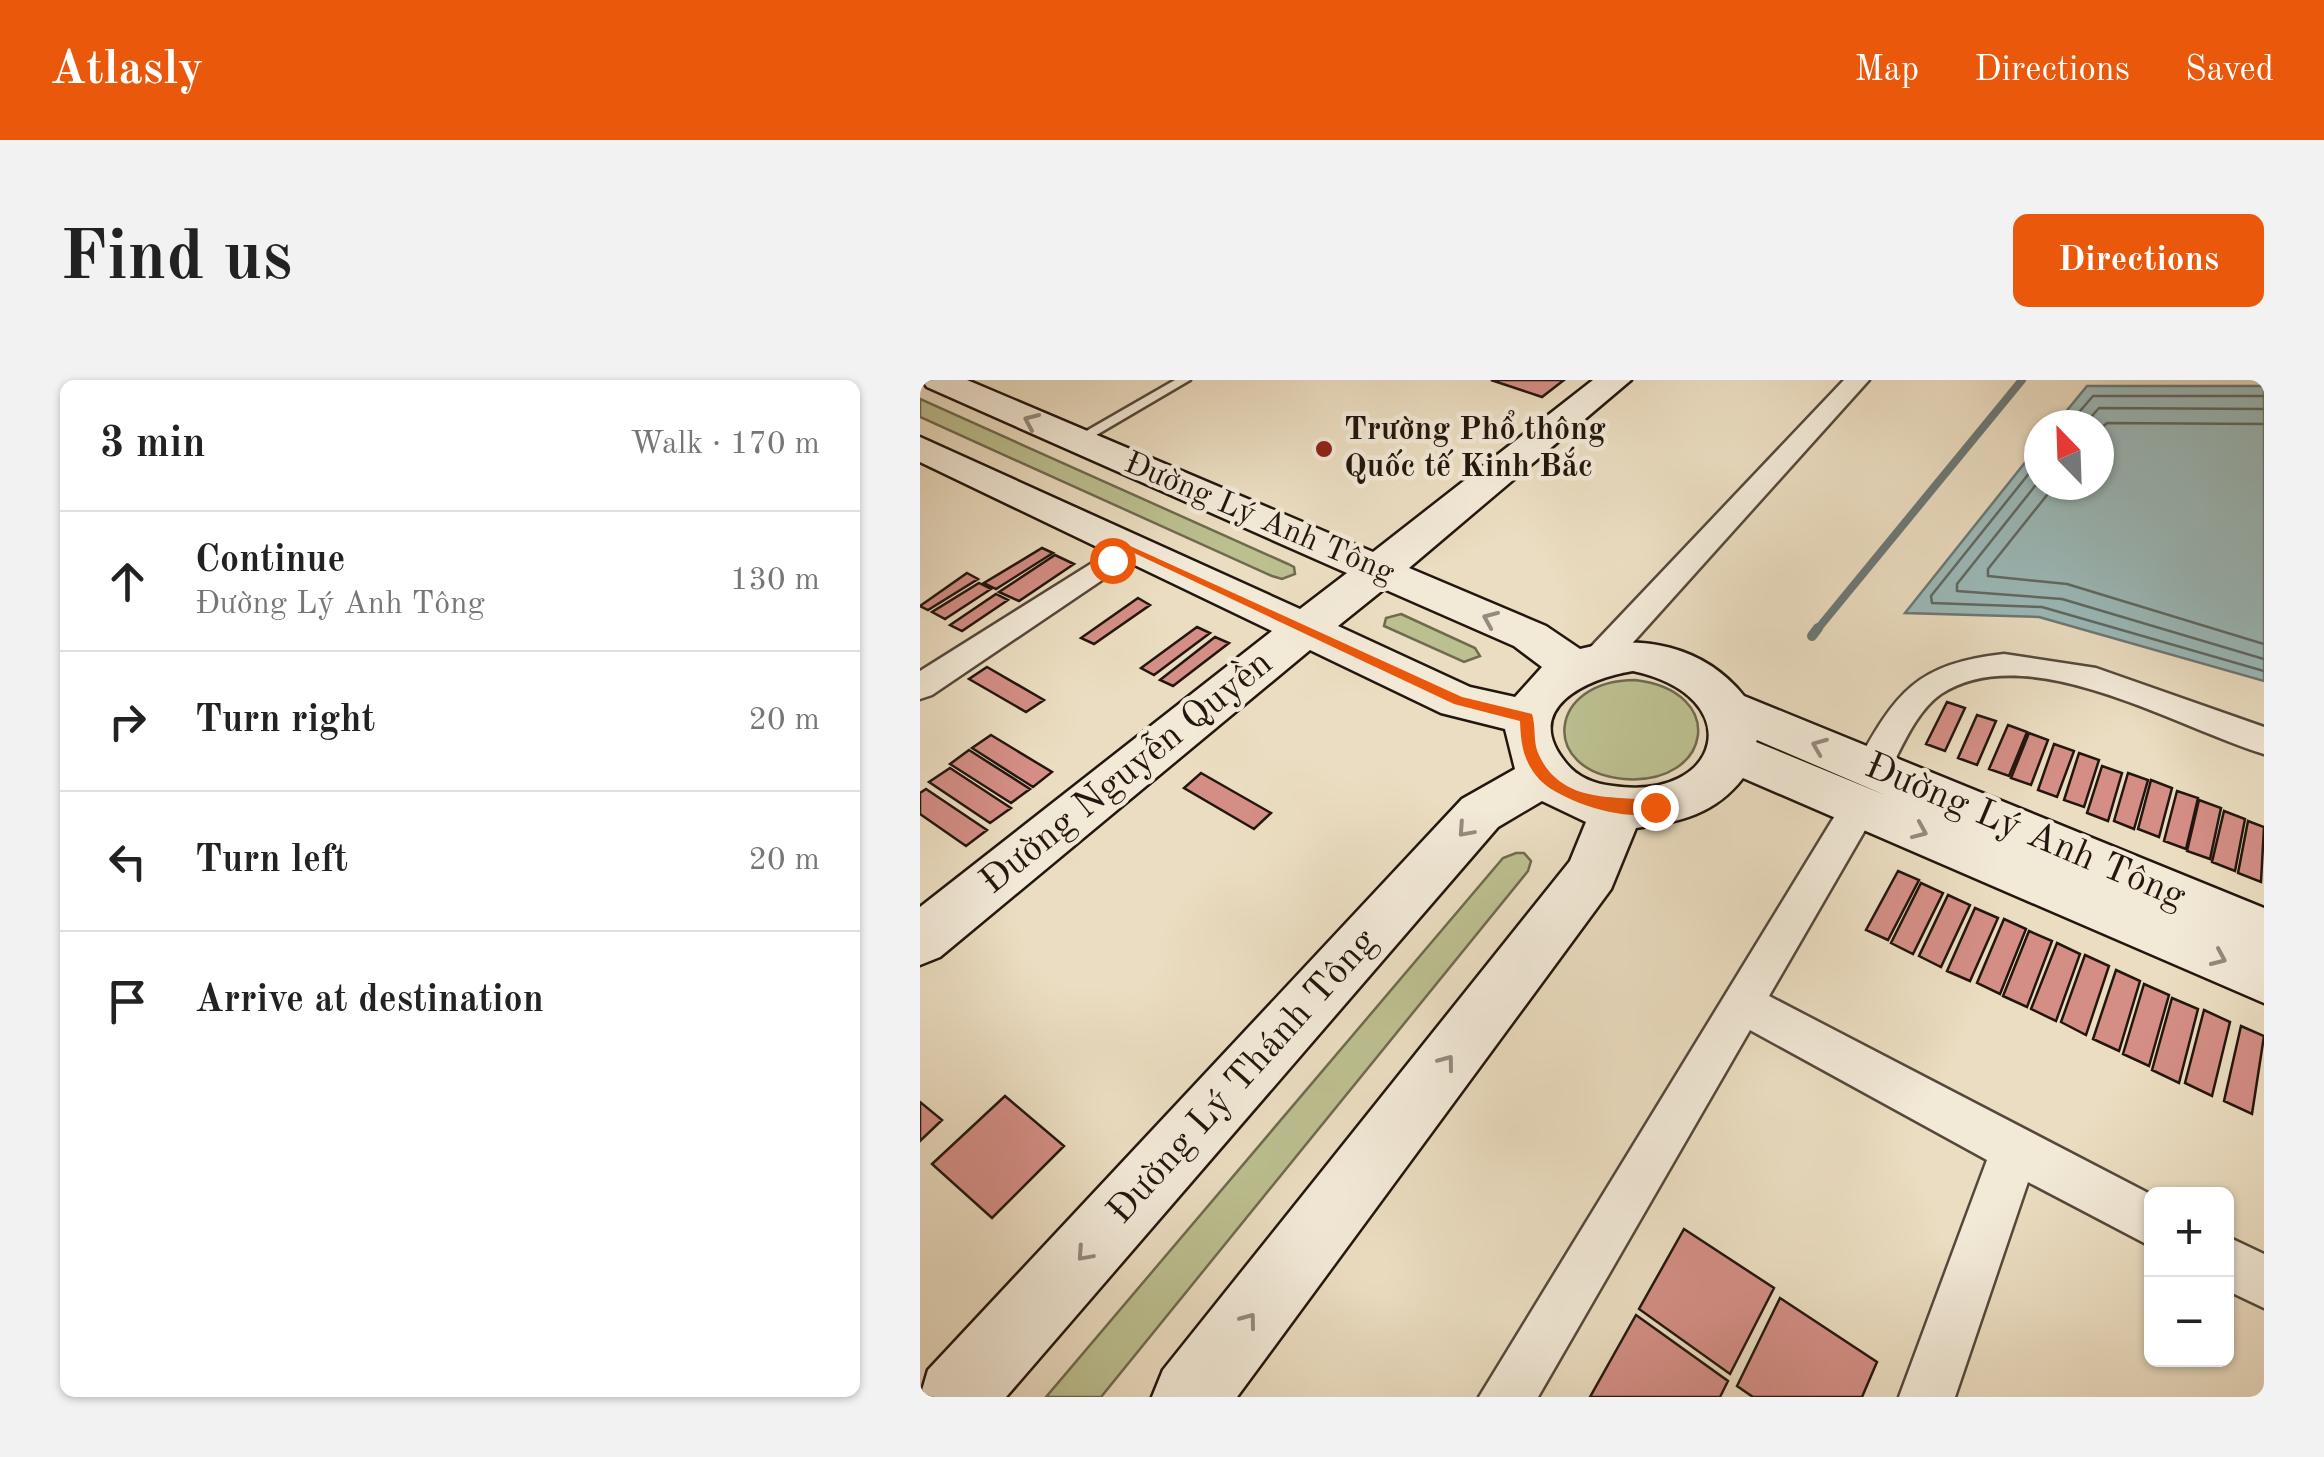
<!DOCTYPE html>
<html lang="en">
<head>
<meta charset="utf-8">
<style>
  body { margin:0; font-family:"Old Standard TT",serif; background:#f2f2f2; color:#222 }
  .controls { position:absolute; right:30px; bottom:30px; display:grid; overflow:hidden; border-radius:15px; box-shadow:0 2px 8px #0004 }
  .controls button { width:90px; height:90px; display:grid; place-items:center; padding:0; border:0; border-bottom:2px solid #e0e0e0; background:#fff; color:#222; font:50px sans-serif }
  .compass { position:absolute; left:1104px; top:30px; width:90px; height:90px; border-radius:50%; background:#fff; box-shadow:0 2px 8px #0004; rotate:337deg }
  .stop { position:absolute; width:30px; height:30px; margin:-22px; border:8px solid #ea580c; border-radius:50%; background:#fff }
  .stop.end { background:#ea580c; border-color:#fff; box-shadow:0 2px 10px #0008 }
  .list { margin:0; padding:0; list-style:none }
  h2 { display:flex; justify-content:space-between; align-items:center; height:130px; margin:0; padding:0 40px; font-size:42px }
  h2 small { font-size:32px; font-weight:400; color:#767676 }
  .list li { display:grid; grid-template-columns:65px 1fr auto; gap:30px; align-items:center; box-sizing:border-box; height:140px; padding:0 40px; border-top:2px solid #e0e0e0 }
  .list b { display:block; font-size:38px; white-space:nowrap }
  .list p { margin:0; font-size:32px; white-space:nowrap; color:#767676 }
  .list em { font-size:32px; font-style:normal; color:#767676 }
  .icon { flex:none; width:55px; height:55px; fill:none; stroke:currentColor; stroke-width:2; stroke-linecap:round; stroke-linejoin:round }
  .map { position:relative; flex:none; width:1344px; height:1017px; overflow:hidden; border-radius:15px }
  header { display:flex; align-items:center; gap:60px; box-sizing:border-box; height:140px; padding:0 50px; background:#ea580c; color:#fff }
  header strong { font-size:48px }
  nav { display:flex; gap:55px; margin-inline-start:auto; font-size:35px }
  .intro { display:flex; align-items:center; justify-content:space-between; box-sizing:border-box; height:240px; padding:0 60px }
  h1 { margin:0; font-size:70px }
  .button { padding:25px 45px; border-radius:15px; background:#ea580c; color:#fff; font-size:35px; font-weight:700 }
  main { display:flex; gap:60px; padding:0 60px }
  aside { flex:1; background:#fff; border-radius:15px; box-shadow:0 2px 8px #0004 }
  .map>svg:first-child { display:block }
  .green { fill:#bcbf90; stroke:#706a4f; stroke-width:2.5 }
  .water { fill:#9bbaba; stroke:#6b7875; stroke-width:2.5 }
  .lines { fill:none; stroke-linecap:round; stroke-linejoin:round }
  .shore { stroke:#5f6864; stroke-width:2.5 }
  .stream-far1 { stroke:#6b7875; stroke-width:8 }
  .stream { stroke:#6b7875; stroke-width:10 }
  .building { fill:#d48e86; stroke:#23160e; stroke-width:2.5 }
  .lane-casing { stroke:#55483b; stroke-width:5 }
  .street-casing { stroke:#55483b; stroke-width:5 }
  .secondary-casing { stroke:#23160e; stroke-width:5 }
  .lane { fill:#f2e9d7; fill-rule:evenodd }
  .street { fill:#f2e9d7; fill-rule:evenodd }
  .secondary { fill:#f2e9d7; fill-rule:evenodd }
  .oneway { stroke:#958a7d }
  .route { fill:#ea580c }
  .poi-dot { fill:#8f2418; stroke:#f2e9d7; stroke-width:4 }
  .labels { text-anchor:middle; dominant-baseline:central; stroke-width:9; stroke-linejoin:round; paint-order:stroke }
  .far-poi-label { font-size:32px; font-weight:bold; fill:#23160e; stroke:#f2e9d7; text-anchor:start }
  .far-street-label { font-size:32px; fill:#23160e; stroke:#f2e9d7 }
  .street-label { font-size:38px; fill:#23160e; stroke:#f2e9d7 }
</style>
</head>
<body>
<header>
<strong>Atlasly</strong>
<nav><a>Map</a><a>Directions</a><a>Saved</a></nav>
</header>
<div class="intro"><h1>Find us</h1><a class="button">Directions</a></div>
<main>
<aside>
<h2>3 min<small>Walk · 170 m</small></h2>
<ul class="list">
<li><svg class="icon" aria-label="ahead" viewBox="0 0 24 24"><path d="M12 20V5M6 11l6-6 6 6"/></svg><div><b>Continue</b><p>Đường Lý Anh Tông</p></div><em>130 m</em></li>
<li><svg class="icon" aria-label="right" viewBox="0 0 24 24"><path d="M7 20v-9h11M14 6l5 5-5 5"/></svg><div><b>Turn right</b></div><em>20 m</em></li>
<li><svg class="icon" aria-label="left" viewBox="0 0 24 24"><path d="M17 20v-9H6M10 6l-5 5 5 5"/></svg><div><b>Turn left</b></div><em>20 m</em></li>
<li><svg class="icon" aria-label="arrive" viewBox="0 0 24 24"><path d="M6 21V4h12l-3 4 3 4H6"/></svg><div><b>Arrive at destination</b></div></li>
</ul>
</aside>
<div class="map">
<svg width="1344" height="1017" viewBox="0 0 1344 1017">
  <rect width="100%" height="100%" fill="#ebddc1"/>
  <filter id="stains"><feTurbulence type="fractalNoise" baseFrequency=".002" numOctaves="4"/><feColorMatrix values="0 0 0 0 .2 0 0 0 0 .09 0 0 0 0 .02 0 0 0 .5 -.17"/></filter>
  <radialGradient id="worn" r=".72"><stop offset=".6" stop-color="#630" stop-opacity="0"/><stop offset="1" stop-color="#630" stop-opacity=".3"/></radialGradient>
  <path class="green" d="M0 19 368 184 374 187 375 194 362 199 352 196 0 37Z
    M481 234 555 268 560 276 544 282 464 246 466 238Z
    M715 300C809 311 792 406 704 399 618 391 628 300 715 300Z
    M596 473H604L611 481 608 491 181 1017H126L583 478Z"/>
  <path class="water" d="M1167 6H1344V301L1119 237 985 233 1119 65V105H1179V45H1135Z"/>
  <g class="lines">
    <path class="shore" d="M1148 45 1173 16H1344
      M1164 45 1179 28 1344 29
      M1179 50 1187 43 1344 44
      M1119 81 1011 216 1012 223 1122 227 1344 291
      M1119 101 1037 204V211L1142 219 1344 279
      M1135 105 1068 189V196L1147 204 1344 264"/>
    <path class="stream-far1" d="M896 251 1102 0"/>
    <path class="stream" d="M892 256 898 248"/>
  </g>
  <path class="building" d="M571 0H644L622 17Z
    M122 168 133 173 76 209 64 203Z
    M135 175 154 184 99 221 79 212Z
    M47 193 58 199 8 230 0 226Z
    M59 203 71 209 25 239 12 232Z
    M76 214 88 220 42 251 30 245Z
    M218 218 230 225 174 264 161 258Z
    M277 247 290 253 234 295 221 288Z
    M295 257 309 263 253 306 240 300Z
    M67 287 124 320 106 332 49 299Z
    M1027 322 1045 328 1025 371 1006 364Z
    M1057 335 1076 341 1057 385 1038 378Z
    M1088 345 1107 352 1089 396 1069 389Z
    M1109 353 1128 360 1111 405 1091 398Z
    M71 355 132 392 113 407 52 368Z
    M1134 364 1154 371 1137 417 1118 410Z
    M49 370 110 409 91 423 30 384Z
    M1159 373 1179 380 1164 427 1144 420Z
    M1182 386 1202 393 1188 441 1167 433Z
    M30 388 91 428 70 443 9 402Z
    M281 393 351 433 334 449 264 408Z
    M1208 393 1228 400 1214 449 1194 441Z
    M1231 400 1252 408 1239 457 1218 449Z
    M6 409 67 450 46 466 0 434V413Z
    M1257 411 1278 418 1266 469 1244 461Z
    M1279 420 1301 428 1290 479 1267 471Z
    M1304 431 1325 439 1315 491 1292 482Z
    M1328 441 1344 447 1341 502 1318 493Z
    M978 491 999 500 968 560 946 550Z
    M1001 503 1023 513 993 574 971 563Z
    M1028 515 1050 525 1021 587 999 576Z
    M1055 528 1078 538 1050 601 1027 591Z
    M1084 539 1106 549 1080 614 1057 603Z
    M1109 551 1132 561 1107 627 1083 616Z
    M1137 563 1160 574 1136 641 1111 629Z
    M1165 575 1189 586 1166 655 1141 642Z
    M1196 590 1220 601 1199 671 1173 659Z
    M1224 604 1249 615 1229 686 1203 674Z
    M1252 618 1278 629 1259 703 1232 690Z
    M1284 630 1310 642 1292 716 1265 703Z
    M1321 646 1344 656 1332 734 1304 721Z
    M85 716 144 766 72 838 12 784Z
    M0 722 22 740 0 761Z
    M764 849 854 908 810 994 719 929Z
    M860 918 957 982 942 1017H833L817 1006Z
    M716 935 808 1001 800 1017H670Z"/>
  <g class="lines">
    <defs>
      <path id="lane" d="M255 0H270L161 64 149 61Z"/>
      <path id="street" d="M924 0H949L690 288H666L662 280 666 272Z
        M212 158 227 167 222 173 12 315 0 319V291Z
        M1084 274 1176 288 1344 347V374C1257 348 1108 257 1021 314 995 332 981 370 966 397L953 401 940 397 935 387C976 312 996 284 1084 274Z
        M940 411 953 416 959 426 849 616 1232 815V867L1108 802 1035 1017H979L1067 780 830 650 618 1017H559L927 416Z
        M1306 856 1344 874V928L1306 910Z"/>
      <path id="secondary" d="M2 0H47L453 172 673 0H711L489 188 626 246 660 269C721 253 784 266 824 316L1344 528V623L823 398C795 434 761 442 716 448L691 509 317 1017H232L243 990 650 481 666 442 622 421 578 447 86 1017H0L8 990 542 419 595 389 585 349 521 333 390 270 20 577 0 585V527L352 251 0 82V57L380 229 427 193 7 7ZM464 209 594 266 622 287 595 317 550 307 418 246ZM713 291C830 316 802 422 693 406 675 404 658 398 646 383 600 328 668 298 713 291ZM837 360 965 415 836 362Z"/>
    </defs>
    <use href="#lane" class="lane-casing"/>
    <use href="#street" class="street-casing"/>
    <use href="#secondary" class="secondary-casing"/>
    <use href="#lane" class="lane"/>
    <use href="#street" class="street"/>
    <use href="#secondary" class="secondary"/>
  </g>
  <defs><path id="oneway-chevron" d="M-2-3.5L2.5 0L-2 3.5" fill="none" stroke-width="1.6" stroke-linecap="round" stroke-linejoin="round" transform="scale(2.5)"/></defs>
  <g class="oneway">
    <use href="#oneway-chevron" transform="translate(111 41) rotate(-156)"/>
    <use href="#oneway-chevron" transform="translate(570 239) rotate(-157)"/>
    <use href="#oneway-chevron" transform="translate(899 366) rotate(-158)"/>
    <use href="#oneway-chevron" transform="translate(545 450) rotate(132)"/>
    <use href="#oneway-chevron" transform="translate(1000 451) rotate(23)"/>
    <use href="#oneway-chevron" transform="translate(1299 578) rotate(24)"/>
    <use href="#oneway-chevron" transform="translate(527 682) rotate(-53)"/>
    <use href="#oneway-chevron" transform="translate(164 874) rotate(132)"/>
    <use href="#oneway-chevron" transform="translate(329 940) rotate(-53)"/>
  </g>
  <path class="route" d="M208 165 542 317 612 334C616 346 613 361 618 373 646 437 722 407 743 427 721 449 638 421 619 399 603 381 601 364 600 341L534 324 212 172 187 183V178Z"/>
  <circle class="poi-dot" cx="404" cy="69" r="10"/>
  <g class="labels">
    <g class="far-poi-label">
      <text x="424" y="51">Trường Phổ thông<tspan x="424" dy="37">Quốc tế Kinh Bắc</tspan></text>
    </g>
    <g class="far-street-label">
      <text transform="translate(339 139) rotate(23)">Đường Lý Anh Tông</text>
    </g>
    <g class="street-label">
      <text transform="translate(207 393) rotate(-39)">Đường Nguyễn Quyền</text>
      <text transform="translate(1105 452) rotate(23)">Đường Lý Anh Tông</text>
      <text transform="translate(323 697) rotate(-48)">Đường Lý Thánh Tông</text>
    </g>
  </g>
  <rect width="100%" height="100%" filter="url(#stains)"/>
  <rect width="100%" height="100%" fill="url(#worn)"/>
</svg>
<div class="controls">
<button>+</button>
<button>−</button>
</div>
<svg class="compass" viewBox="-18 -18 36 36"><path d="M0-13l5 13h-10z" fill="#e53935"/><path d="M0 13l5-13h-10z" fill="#767676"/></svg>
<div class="stop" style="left:192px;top:180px"></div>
<div class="stop end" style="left:735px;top:427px"></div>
</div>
</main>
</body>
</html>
